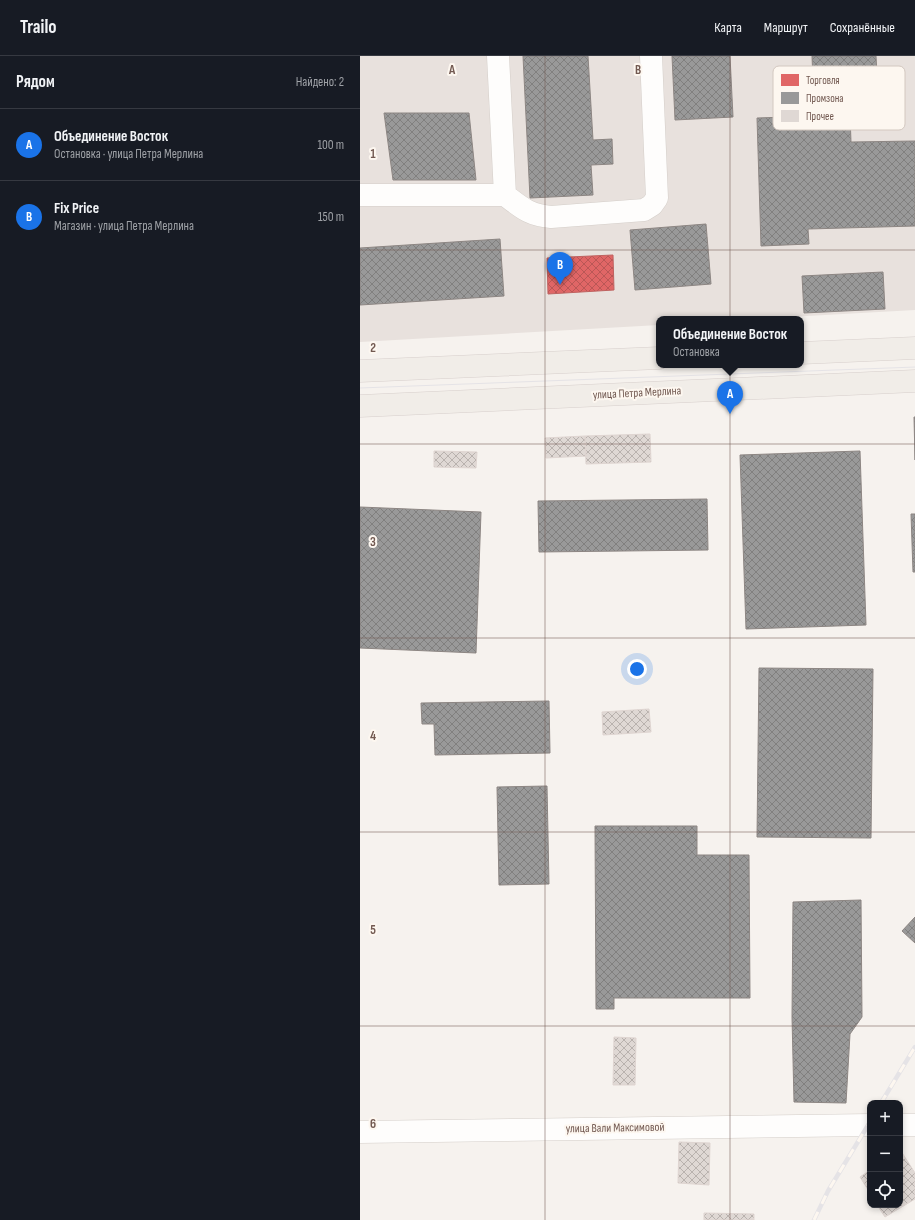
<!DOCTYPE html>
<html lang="ru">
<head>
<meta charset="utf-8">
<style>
  body { margin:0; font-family:"Sofia Sans Condensed",sans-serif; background:#242831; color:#f1f3f6 }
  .controls { position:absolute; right:12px; bottom:12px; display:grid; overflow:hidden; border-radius:8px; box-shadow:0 2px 6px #0003 }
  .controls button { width:36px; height:36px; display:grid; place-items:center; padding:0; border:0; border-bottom:1px solid #363941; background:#171b24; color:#f1f3f6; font:20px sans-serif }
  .you { position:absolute; left:277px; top:613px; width:14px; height:14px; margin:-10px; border:3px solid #fff; border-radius:50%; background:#1a73e8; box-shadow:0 0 0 6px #1a73e833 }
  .badge { display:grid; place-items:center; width:26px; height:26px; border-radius:50%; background:#1a73e8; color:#fff; font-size:13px; font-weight:700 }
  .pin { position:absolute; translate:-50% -33px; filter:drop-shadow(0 1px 2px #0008) }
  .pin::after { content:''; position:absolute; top:21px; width:14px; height:12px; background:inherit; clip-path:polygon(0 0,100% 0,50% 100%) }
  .popup { position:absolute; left:296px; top:260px; width:148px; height:52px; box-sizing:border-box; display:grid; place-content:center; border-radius:8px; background:#171b24; filter:drop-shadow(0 1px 3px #0005); font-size:13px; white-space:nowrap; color:#9ea1a6 }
  .popup b { font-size:15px; color:#f1f3f6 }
  .popup::after { content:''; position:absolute; left:50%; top:100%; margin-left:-8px; border:8px solid transparent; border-top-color:#171b24 }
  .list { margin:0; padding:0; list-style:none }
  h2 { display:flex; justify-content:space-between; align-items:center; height:52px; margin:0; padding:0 16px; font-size:17px }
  h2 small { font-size:13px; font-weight:400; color:#9ea1a6 }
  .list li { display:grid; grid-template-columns:26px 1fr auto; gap:12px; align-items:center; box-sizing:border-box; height:72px; padding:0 16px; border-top:1px solid #363941 }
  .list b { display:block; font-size:15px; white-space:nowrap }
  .list p { margin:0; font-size:13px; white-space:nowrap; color:#9ea1a6 }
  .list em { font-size:13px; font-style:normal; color:#9ea1a6 }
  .icon { flex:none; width:22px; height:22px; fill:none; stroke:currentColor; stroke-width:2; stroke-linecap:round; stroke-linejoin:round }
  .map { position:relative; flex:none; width:555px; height:1164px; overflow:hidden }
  header { display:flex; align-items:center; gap:24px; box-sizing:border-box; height:56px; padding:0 20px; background:#171b24; border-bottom:1px solid #363941 }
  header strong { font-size:19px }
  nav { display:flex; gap:22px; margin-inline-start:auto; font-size:14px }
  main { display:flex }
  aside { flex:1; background:#171b24 }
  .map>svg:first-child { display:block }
  .industrial { fill:#e8e1dd }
  .shops { fill:url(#shops-cross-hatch); stroke:#bf6260 }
  .industry { fill:url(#industry-cross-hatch); stroke:#8d8683 }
  .building { fill:url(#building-cross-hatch); stroke:#dfd5d1 }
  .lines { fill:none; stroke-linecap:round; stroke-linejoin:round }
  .minor-casing { stroke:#d4cec9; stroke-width:23 }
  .major-casing { stroke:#d7cfcc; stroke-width:23 }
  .minor { stroke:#fefdfc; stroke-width:22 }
  .major { stroke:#f1ede8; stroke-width:22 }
  .tram { stroke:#e5e3e6; stroke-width:1 }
  .rail-casing { stroke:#e5e3e6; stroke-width:4.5 }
  .rail { stroke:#fdf7f0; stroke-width:3; stroke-dasharray:9; stroke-linecap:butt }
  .grid { fill:none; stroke:#725951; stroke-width:1; stroke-opacity:0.55 }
  .labels { text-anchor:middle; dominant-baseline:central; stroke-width:4; stroke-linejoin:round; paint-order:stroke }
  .street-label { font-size:12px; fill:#725951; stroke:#fdf7f0 }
  .key { fill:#fdf7f0; stroke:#d3c8c0; stroke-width:1 }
  .key-label { font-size:11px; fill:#725951 }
  .grid-label { font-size:13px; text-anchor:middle; font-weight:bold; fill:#725951; stroke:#fdf7f0; stroke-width:4; stroke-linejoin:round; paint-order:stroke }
</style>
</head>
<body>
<header>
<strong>Trailo</strong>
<nav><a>Карта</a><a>Маршрут</a><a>Сохранённые</a></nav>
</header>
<main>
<aside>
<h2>Рядом<small>Найдено: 2</small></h2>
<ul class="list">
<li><span class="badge">A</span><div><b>Объединение Восток</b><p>Остановка · улица Петра Мерлина</p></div><em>100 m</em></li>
<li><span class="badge">B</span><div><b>Fix Price</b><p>Магазин · улица Петра Мерлина</p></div><em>150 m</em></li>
</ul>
</aside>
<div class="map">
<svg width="555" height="1164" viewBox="0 0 555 1164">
  <defs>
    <pattern id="shops-cross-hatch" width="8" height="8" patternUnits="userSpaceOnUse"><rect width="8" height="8" fill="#e06666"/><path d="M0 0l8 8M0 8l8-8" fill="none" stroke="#ba5756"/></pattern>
    <pattern id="industry-cross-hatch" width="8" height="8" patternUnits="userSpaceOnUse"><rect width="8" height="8" fill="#999"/><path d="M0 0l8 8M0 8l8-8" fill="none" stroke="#81807f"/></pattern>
    <pattern id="building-cross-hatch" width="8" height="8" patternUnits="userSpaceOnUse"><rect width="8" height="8" fill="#dfd8d4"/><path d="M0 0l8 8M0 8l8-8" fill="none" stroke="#b9b2ae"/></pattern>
  </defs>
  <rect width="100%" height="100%" fill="#f6f2ee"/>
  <path class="industrial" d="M0 0H555V254L394 263H299V269L0 286Z"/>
  <path class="shops" d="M253 199 254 234 188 238 187 202Z"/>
  <path class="industry" d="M163 0H228L233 84 252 83 253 108 231 109 233 139 170 142Z
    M312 0H370L373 61 315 64Z
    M452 0H516L518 37 472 39 471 23 453 24Z
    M24 57H109L116 124H33Z
    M490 59 491 86 555 85V170L448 173 449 188 401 190 397 62Z
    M346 168 351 228 275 234 270 174Z
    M140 183 144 240 0 249V192Z
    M523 216 525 253 444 257 442 220Z
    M554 361H555V404Z
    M500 395 506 569 386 573 380 399Z
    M347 443 348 494 179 496 178 445Z
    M0 451 121 456 116 597 0 592Z
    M551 458H555V516H553Z
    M399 612 513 613 511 782 397 781Z
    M189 645 190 697 75 699 74 668H62L61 647Z
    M187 730 189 828 139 829 137 731Z
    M235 770H337V799H389L390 942H254V953H236Z
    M501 844 502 961 490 978 486 1047 434 1046 432 961 433 846Z
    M555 861V887L542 875Z"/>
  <path class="building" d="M290 378 291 406 226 408 225 380Z
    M225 380 226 400 186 402 185 382Z
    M74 395 117 396 116 412 74 411Z
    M289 653 291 676 243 679 242 656Z
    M254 981 276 982 275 1029H253Z
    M319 1086 350 1087 349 1129 318 1127Z
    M541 1095 555 1117V1143L525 1161 517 1149H540V1096Z
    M510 1114V1137L500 1121Z
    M344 1157 394 1158V1164H344Z"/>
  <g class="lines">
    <defs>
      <path id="minor" d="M0 139H145L138 0
        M145 139C162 152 169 159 191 161L284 154 292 149 297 142 291 0
        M540 1069H555
        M0 1076 510 1069"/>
      <path id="major" d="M441 297 555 292
        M0 315 299 302
        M0 350 555 325"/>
    </defs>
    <use href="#minor" class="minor-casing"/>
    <use href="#major" class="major-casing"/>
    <use href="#minor" class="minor"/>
    <use href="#major" class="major"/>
    <path class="tram" d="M0 332 555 311"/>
    <defs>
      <path id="rail" d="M521 1047 555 991
        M454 1164 468 1135 510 1066"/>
    </defs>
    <use href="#rail" class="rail-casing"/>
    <use href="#rail" class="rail"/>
  </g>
  <path class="grid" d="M185 0V1164M370 0V1164M0 194H555M0 388H555M0 582H555M0 776H555M0 970H555"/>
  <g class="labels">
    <g class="street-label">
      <text transform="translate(277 337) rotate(-3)">улица Петра Мерлина</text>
      <text transform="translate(255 1072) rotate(-1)">улица Вали Максимовой</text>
    </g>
  </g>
  <rect x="413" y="10" width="132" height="64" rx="6" class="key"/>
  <rect x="421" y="18" width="18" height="12" fill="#e06666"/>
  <rect x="421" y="36" width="18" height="12" fill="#999"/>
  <rect x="421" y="54" width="18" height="12" fill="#dfd8d4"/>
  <g class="key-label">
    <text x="446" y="28">Торговля</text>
    <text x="446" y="46">Промзона</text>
    <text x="446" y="64">Прочее</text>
  </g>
  <g class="grid-label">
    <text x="92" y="18">A</text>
    <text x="278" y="18">B</text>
    <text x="13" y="102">1</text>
    <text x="13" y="296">2</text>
    <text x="13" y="490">3</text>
    <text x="13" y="684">4</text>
    <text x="13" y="878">5</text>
    <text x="13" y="1072">6</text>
  </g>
</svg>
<div class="controls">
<button>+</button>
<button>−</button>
<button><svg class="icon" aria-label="locate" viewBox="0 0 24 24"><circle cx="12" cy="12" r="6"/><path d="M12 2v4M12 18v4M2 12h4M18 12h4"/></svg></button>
</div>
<div class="you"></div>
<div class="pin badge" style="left:370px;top:358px">A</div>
<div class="popup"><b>Объединение Восток</b>Остановка</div>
<div class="pin badge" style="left:200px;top:229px">B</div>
</div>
</main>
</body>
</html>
